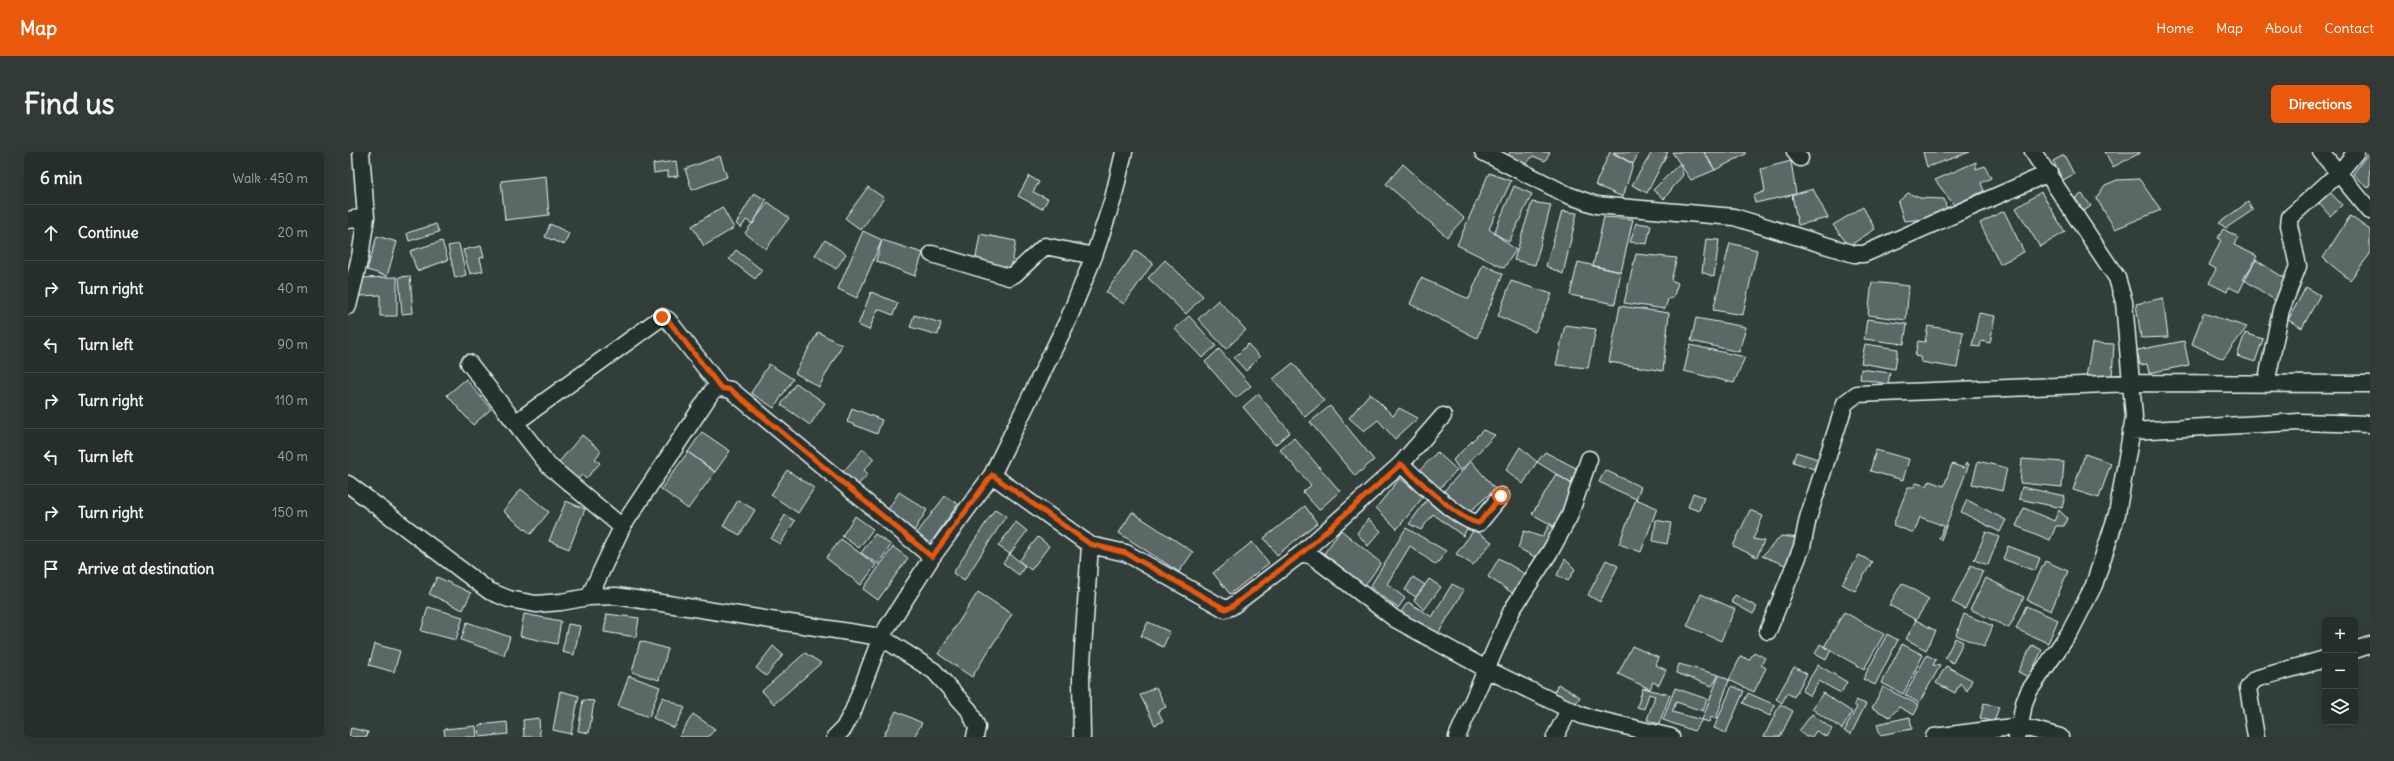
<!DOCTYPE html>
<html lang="en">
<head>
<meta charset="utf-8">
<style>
  body { margin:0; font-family:Delius,sans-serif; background:#323a37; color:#f1f3f6 }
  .controls { position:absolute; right:12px; bottom:12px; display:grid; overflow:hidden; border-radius:6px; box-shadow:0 4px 16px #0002 }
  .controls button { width:36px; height:36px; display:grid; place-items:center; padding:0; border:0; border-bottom:1px solid #424a47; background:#262e2b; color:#f1f3f6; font:20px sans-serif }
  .stop { position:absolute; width:12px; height:12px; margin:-9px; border:3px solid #ea580c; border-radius:50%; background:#fff }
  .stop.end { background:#ea580c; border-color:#fff; box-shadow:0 1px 4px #0008 }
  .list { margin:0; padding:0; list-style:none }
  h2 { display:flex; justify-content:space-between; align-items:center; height:52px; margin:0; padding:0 16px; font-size:17px }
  h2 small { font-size:13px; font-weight:400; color:#a4a8a9 }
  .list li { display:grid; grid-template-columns:26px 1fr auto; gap:12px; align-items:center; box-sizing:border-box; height:56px; padding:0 16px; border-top:1px solid #424a47 }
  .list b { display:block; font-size:15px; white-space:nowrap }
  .list em { font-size:13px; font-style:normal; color:#a4a8a9 }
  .icon { flex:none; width:22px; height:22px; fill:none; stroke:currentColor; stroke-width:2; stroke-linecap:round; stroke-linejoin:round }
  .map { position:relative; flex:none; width:2022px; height:585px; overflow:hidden; border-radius:6px }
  header { display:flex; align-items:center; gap:24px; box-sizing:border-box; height:56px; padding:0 20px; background:#ea580c; color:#fff }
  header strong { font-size:19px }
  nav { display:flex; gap:22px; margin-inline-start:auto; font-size:14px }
  .intro { display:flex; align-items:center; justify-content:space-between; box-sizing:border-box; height:96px; padding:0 24px }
  h1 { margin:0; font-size:28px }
  .button { padding:10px 18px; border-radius:6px; background:#ea580c; color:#fff; font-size:14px; font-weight:700 }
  main { display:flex; gap:24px; padding:0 24px }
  aside { flex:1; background:#262e2b; border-radius:6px; box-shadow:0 4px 16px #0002 }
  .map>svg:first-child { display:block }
  .building { fill:#5c6865; stroke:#e8f1f8 }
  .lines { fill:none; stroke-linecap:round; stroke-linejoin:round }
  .street-casing { stroke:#e8f1f8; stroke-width:19 }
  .street { stroke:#26332d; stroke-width:16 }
  .route { stroke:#ea580c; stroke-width:5 }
</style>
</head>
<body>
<header>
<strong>Map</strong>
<nav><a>Home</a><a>Map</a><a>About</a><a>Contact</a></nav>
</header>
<div class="intro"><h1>Find us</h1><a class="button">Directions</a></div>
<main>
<aside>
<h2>6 min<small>Walk · 450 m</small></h2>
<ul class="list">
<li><svg class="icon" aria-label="ahead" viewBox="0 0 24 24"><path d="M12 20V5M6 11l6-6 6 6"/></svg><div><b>Continue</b></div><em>20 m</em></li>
<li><svg class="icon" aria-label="right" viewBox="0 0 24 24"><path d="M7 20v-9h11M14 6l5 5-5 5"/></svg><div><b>Turn right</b></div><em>40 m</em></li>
<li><svg class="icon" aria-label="left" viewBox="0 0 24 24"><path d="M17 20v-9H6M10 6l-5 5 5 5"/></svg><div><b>Turn left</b></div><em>90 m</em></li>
<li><svg class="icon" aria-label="right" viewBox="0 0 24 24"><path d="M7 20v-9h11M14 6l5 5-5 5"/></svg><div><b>Turn right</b></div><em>110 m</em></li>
<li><svg class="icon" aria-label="left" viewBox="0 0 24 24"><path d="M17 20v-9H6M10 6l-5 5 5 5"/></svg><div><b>Turn left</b></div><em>40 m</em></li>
<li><svg class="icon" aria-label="right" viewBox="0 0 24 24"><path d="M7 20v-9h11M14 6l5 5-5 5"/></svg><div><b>Turn right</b></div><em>150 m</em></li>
<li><svg class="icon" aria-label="arrive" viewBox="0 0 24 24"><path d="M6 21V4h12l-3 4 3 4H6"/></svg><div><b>Arrive at destination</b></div></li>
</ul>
</aside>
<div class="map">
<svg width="2022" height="585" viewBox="0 0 2022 585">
  <rect width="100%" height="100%" fill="#323e39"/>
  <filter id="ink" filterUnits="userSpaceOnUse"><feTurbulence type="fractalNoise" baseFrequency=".025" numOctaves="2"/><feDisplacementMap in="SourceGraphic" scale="8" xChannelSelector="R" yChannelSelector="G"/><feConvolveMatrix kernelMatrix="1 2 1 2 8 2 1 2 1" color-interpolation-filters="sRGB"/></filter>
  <g filter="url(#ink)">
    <path class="building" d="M1162 0H1202L1197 9 1185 4 1176 14 1160 4Z
      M1262 0 1285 12 1275 45 1247 33Z
      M1265 0H1291L1285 12Z
      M1304 0H1320L1299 41 1284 33Z
      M1324 0H1356L1367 18 1343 28Z
      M1356 0H1397L1398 2 1367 18Z
      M1575 0H1622L1579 15Z
      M1757 0H1792V1L1765 15Z
      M2021 0 2022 33 2020 36 2005 22Z
      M1716 3 1726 22 1715 28 1705 9Z
      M372 4 379 25 344 38 337 17Z
      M328 9 330 24 320 25V19L306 21 305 12Z
      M1443 9 1448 42 1407 51 1405 44 1417 39 1413 17Z
      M1628 10V17L1637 14 1643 26 1633 31 1636 39 1606 53 1587 28Z
      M1332 11 1335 23 1316 47 1305 38Z
      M1055 12 1116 66 1099 85 1038 32Z
      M1141 21 1163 29 1141 77 1168 98 1156 116 1109 93Z
      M198 24 201 63 157 68 153 29Z
      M681 24 691 30 685 40 700 47 694 57 670 44Z
      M1791 27 1813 58 1767 77 1748 46 1757 33 1769 28Z
      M1166 34 1184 42 1161 90 1146 81Z
      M520 35 536 46 513 78 497 66Z
      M1465 37 1480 66 1450 73 1444 43Z
      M1981 39 1994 53 1982 64 1969 49Z
      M1693 40 1717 80 1692 95 1668 56Z
      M406 41 418 48 405 72 398 68 393 76 388 72Z
      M1560 41 1572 46 1596 47 1601 65 1556 69 1550 50Z
      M1734 42 1743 54 1736 59 1727 46Z
      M420 50 441 66 418 97 397 81Z
      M1184 50 1203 53 1187 113 1166 108Z
      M1900 50 1905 58 1878 76 1871 71Z
      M374 55 386 76 356 94 344 74Z
      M1515 55 1527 77 1501 94 1485 73Z
      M1214 59 1229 61 1215 122 1198 114Z
      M1656 59 1676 100 1652 112 1632 71Z
      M2002 64 2022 78V102L2002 128 1975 106Z
      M1256 65 1285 67 1273 120 1245 114Z
      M1288 71 1303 73 1299 92 1282 90Z
      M88 72 91 80 61 89 59 81Z
      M202 72 221 81 216 93 197 85Z
      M1875 77 1890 85 1886 93 1909 104 1891 140 1881 135 1879 140 1861 131 1868 117 1861 113 1873 88 1870 86Z
      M515 79 534 88 509 146 490 137Z
      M632 82 668 89 663 117 627 111Z
      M29 84 49 90 39 124 19 118Z
      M1358 87 1371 88 1366 125 1354 120Z
      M477 88 498 102 488 117 467 103Z
      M534 88 575 101 567 124 528 109Z
      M94 89 100 108 69 119 62 99Z
      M1382 91 1409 98 1395 163 1365 158Z
      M111 92 118 123 107 126 100 94Z
      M133 94 136 105 132 106 135 119 122 122 115 98Z
      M388 98 414 118 407 127 381 107Z
      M788 98 805 111 776 152 758 140Z
      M1288 102 1329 106 1323 128 1330 131 1325 146 1320 147 1317 157 1276 151Z
      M817 108 855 144 838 162 800 126Z
      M1908 108 1941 129 1928 149 1895 127Z
      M1230 110 1273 120 1267 152 1222 143Z
      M1135 112 1155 122 1129 186 1062 152 1073 126 1121 147Z
      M62 124 65 161 54 162 51 125Z
      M49 125V164H32V143L12 144 11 126Z
      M1163 129 1204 142 1187 180 1150 164Z
      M1524 130 1561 134 1558 168 1520 163Z
      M1958 135 1972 143 1954 176 1940 168Z
      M523 140 550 151 545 163 530 157 521 178 510 173Z
      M1815 146 1820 185 1793 186 1788 152Z
      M870 148 898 178 878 197 850 167Z
      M1272 154 1321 161 1315 219 1261 210Z
      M1631 161 1647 164 1642 191 1633 189 1632 195 1624 194Z
      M1855 161 1899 175 1875 207 1844 192Z
      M566 163 593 171 590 183 562 175Z
      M841 164 868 194 854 206 827 177Z
      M1348 166 1398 175 1391 200 1343 189Z
      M1519 167 1559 172 1556 192 1516 187Z
      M1217 173 1248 177 1240 216 1208 213Z
      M1580 174 1615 180 1609 216 1573 210 1572 205 1567 204 1570 189 1577 190Z
      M470 180 494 193 471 235 447 221Z
      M1897 181 1915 187 1907 210 1889 204Z
      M1836 189 1841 213 1801 221 1799 212 1792 213 1789 198Z
      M1744 191 1766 192 1764 226 1738 225Z
      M900 192 912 205 898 219 886 206Z
      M1517 192 1550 197 1547 217 1513 211Z
      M1342 193 1397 205 1386 231 1336 219Z
      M871 197 903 234 888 246 857 210Z
      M945 211 976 249 957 265 925 227Z
      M421 212 445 227 426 256 403 241Z
      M1513 217 1542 221 1540 232 1512 227Z
      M118 227 143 257 125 273 99 243Z
      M448 231 477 251 462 273 433 253Z
      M1022 241 1045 264 1051 256 1070 266 1047 287 1030 268 1016 279 1001 266Z
      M910 242 942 280 927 293 895 255Z
      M982 254 1026 308 1007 324 962 270Z
      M504 256 534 268 529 282 499 270Z
      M1135 278 1147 283 1112 319 1105 308Z
      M354 280 382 299 367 320 340 300Z
      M234 283 253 299 247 307 252 311 238 327 234 323 229 328 210 311Z
      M946 286 992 339 971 358 955 340 963 333 932 298Z
      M1172 295 1189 310 1175 332 1158 318Z
      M515 297 526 307 516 318 520 322 509 334 494 321Z
      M1528 298 1561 307 1555 328 1522 319Z
      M340 300 367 320 340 357 313 337Z
      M1089 300 1109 318 1090 338 1072 318Z
      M1197 300 1228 316 1224 332 1189 310Z
      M1448 300 1470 307 1466 317 1445 310Z
      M1737 302 1763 311 1751 346 1725 338Z
      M1674 307 1716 310 1714 335 1672 331Z
      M1123 309 1147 337 1117 364 1096 339Z
      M1630 309 1659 316 1654 339 1624 332Z
      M1618 311 1621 312 1593 388 1591 387 1596 374 1572 365 1566 381 1545 373 1560 335H1566L1568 331 1579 334 1581 329 1596 334 1604 312 1616 316Z
      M439 318 466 336 450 361 423 343Z
      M1257 318 1293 335 1288 347 1251 330Z
      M1208 322 1224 332 1211 377 1184 362Z
      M1052 326 1075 345 1049 377 1028 356Z
      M1674 335 1717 344 1714 356 1671 347Z
      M173 337 201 360 183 382 155 359Z
      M551 340 579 358 564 382 536 364Z
      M1345 341 1356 345 1351 359 1340 355Z
      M597 344 610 352 580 395 566 385Z
      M1080 346 1120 375 1115 384 1085 362 1073 378 1061 372Z
      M1288 347 1309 356 1293 400 1271 392Z
      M390 348 407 358 392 383 375 374Z
      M1619 348 1658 368 1652 380 1613 360Z
      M218 349 237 357 221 397 201 389Z
      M957 354 969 371 929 403 916 386Z
      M1676 356 1706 369 1711 358 1719 366 1716 374H1708L1702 388 1668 374Z
      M647 357 658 364 616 429 605 421Z
      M1402 358 1415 364 1405 387 1416 389 1409 405 1385 394Z
      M784 360 845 400 831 420 771 381Z
      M437 363 447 369 432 392 423 387Z
      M507 364 525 377 511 396 494 384Z
      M1020 367 1033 379 1020 394 1009 381Z
      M1308 368 1323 371 1319 392 1305 389Z
      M668 370 679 379 662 402 650 394Z
      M1202 372 1209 380 1191 407 1170 396 1176 379 1194 385Z
      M1058 376 1098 399 1088 413 1062 394 1039 432 1057 446 1050 456 1022 435Z
      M993 378 1033 411 1015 436 975 403Z
      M1126 378 1144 390 1125 413 1108 402Z
      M1638 380 1651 385 1640 413 1626 408Z
      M527 382 543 393 530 412 513 401Z
      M1433 384 1451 386 1440 414 1414 404Z
      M690 385 701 394 683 418 671 409Z
      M493 387 528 413 513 433 478 406Z
      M904 390 921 411 882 442 865 421Z
      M1660 394 1692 406 1687 419 1655 407Z
      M545 395 560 406 530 448 515 437Z
      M662 402 677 414 671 423 655 411Z
      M1511 403 1524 410 1507 439 1494 432Z
      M1151 406 1180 424 1166 442 1140 425Z
      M1217 407 1227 417 1220 429 1209 423Z
      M1258 408 1270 414 1252 450 1240 443Z
      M1697 409 1720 419 1703 459 1679 448Z
      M1623 413 1635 419 1617 457 1604 450Z
      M89 425 123 441 115 458 81 442Z
      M1065 425 1077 433 1068 445 1057 438Z
      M1638 426 1676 445 1661 476 1622 457Z
      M1081 427 1093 435 1076 458 1066 448Z
      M1554 431 1581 447 1568 468 1541 453Z
      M1104 432 1116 438 1090 482 1052 461 1060 450 1084 465Z
      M630 440 664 462 624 525 590 502Z
      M1353 442 1387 457 1373 489 1339 474Z
      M1387 443 1409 455 1405 462 1383 450Z
      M1678 454 1710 468 1700 491 1668 477Z
      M80 455 115 465 108 488 73 479Z
      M1496 460 1536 482 1516 517 1476 495Z
      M176 462 213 469 209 492 172 484Z
      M259 462 291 466 288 485 256 480Z
      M1616 462 1645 474 1636 495 1608 483Z
      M1568 468 1588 479 1578 498 1558 487Z
      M119 470 162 485 156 503 113 488Z
      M800 470 822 480 815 495 793 484Z
      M220 472 232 474 226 503 214 500Z
      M1539 482 1550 488 1527 533 1515 527Z
      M1607 486 1615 490 1605 511 1597 506Z
      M292 489 320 497 311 528 284 520Z
      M27 492 52 499 46 520 21 513Z
      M1472 492 1483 498 1478 508 1467 502Z
      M1554 492 1575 503 1555 542 1534 531Z
      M1684 493 1694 498 1681 525 1670 520Z
      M425 494 435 503 418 524 408 516Z
      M1284 494 1311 506 1308 513 1318 518 1311 533 1305 530 1302 537 1270 522Z
      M1406 500 1417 506 1413 513 1418 516 1406 540 1381 528 1393 504 1401 508Z
      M457 501 473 511 426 552 414 539Z
      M1579 503 1588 508 1585 513 1592 514 1571 551 1557 543Z
      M1331 512 1371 523 1364 534 1328 521Z
      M1470 513 1499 530 1493 541 1471 529 1462 544 1454 539Z
      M1598 514 1624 528 1619 539 1612 531 1607 541 1588 531Z
      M1446 515 1459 522 1446 545 1439 541 1434 551 1428 547Z
      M1371 523 1381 528 1368 567 1363 565 1361 570 1354 568Z
      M281 524 312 535 301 565 270 554Z
      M1210 532 1232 545 1226 554 1205 542Z
      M1384 534 1396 539 1378 581 1366 576Z
      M808 535 818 555 810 559 815 569 807 573 792 543Z
      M1535 535 1571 553 1566 563 1551 555 1542 565 1524 556Z
      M1295 536 1322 543 1311 572 1299 568 1307 544 1301 542 1296 557 1289 555Z
      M1327 536 1359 547 1355 559 1328 550 1324 560 1354 568 1346 579 1315 568Z
      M212 539 231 544 223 582 205 578Z
      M1400 541 1427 553 1422 564 1395 551Z
      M1475 541 1504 560 1494 577 1464 557Z
      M315 545 337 556 326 576 305 566Z
      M235 548 246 549 241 581 230 579Z
      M1508 548 1518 552 1503 582 1496 579 1509 555 1506 553Z
      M1636 551 1651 555 1646 570 1632 566Z
      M1432 552 1445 559 1432 585H1416Z
      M548 559 574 571 566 585H535Z
      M345 562 367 577 360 585H331Z
      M1464 562 1484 577 1479 585 1468 579 1464 585H1458L1451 579Z
      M1562 565 1564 577 1532 583 1529 572Z
      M191 566 192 585H176L175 568Z
      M159 570 160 582 132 585 131 573Z
      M128 574 129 585H97L96 577Z
      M3 576 20 580 19 585H1Z"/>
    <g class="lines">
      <defs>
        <path id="street" d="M1135 0 1220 43 1248 53 1386 65 1506 102H1516L1701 21
          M1447 0 1452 6
          M1973 0 2022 59
          M0 68 18 65
          M584 102 661 125 667 122 697 94 746 104
          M0 154 12 105 18 65 13 0
          M121 211 200 313 274 375
          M1918 232 1933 158 1950 114 1941 73 1942 65 1991 21 2008 0
          M167 271 314 165 320 168 373 236
          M1783 279 1951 270 2022 272
          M1053 312C1068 326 1113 371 1131 371L1153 344
          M644 323 742 393 733 526 734 585
          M0 332 141 439 161 447 188 452 213 450 241 445 268 444 533 485 586 519 621 558 629 575 627 585
          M742 393 778 401 877 457 883 455 954 401 964 404 1047 467 1140 518 1235 564 1323 585
          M954 401 1053 312 1095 264
          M241 445 274 375 365 238 373 236 383 238 584 405
          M1420 479 1454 395 1460 366 1497 251 1509 242 1783 231 2022 232
          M2007 498 2022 493
          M487 585 496 576 505 559 533 485 584 405 644 323 720 168 746 104 765 47 776 0
          M1109 585 1164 458 1203 398 1221 365 1241 307
          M1207 585 1221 558
          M1586 585 1672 574 1712 585
          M1668 585 1672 574 1676 551 1681 539 1722 480 1746 433 1769 362 1786 265 1776 150 1769 126 1685 0
          M1908 585 1900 536 1907 527 1977 507"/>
      </defs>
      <use href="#street" class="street-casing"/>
      <use href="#street" class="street"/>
    </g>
  </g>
  <g class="lines" filter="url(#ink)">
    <path class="route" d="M314 165 320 168 373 236 383 238 584 405 644 323 742 392 778 401 877 457 883 455 954 401 1053 312C1069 326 1113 370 1131 371L1153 344"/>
  </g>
</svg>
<div class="controls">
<button>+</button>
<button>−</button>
<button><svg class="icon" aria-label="layers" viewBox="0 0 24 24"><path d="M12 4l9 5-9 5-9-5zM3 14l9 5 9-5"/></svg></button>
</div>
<div class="stop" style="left:1153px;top:344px"></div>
<div class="stop end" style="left:314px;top:165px"></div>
</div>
</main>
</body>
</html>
